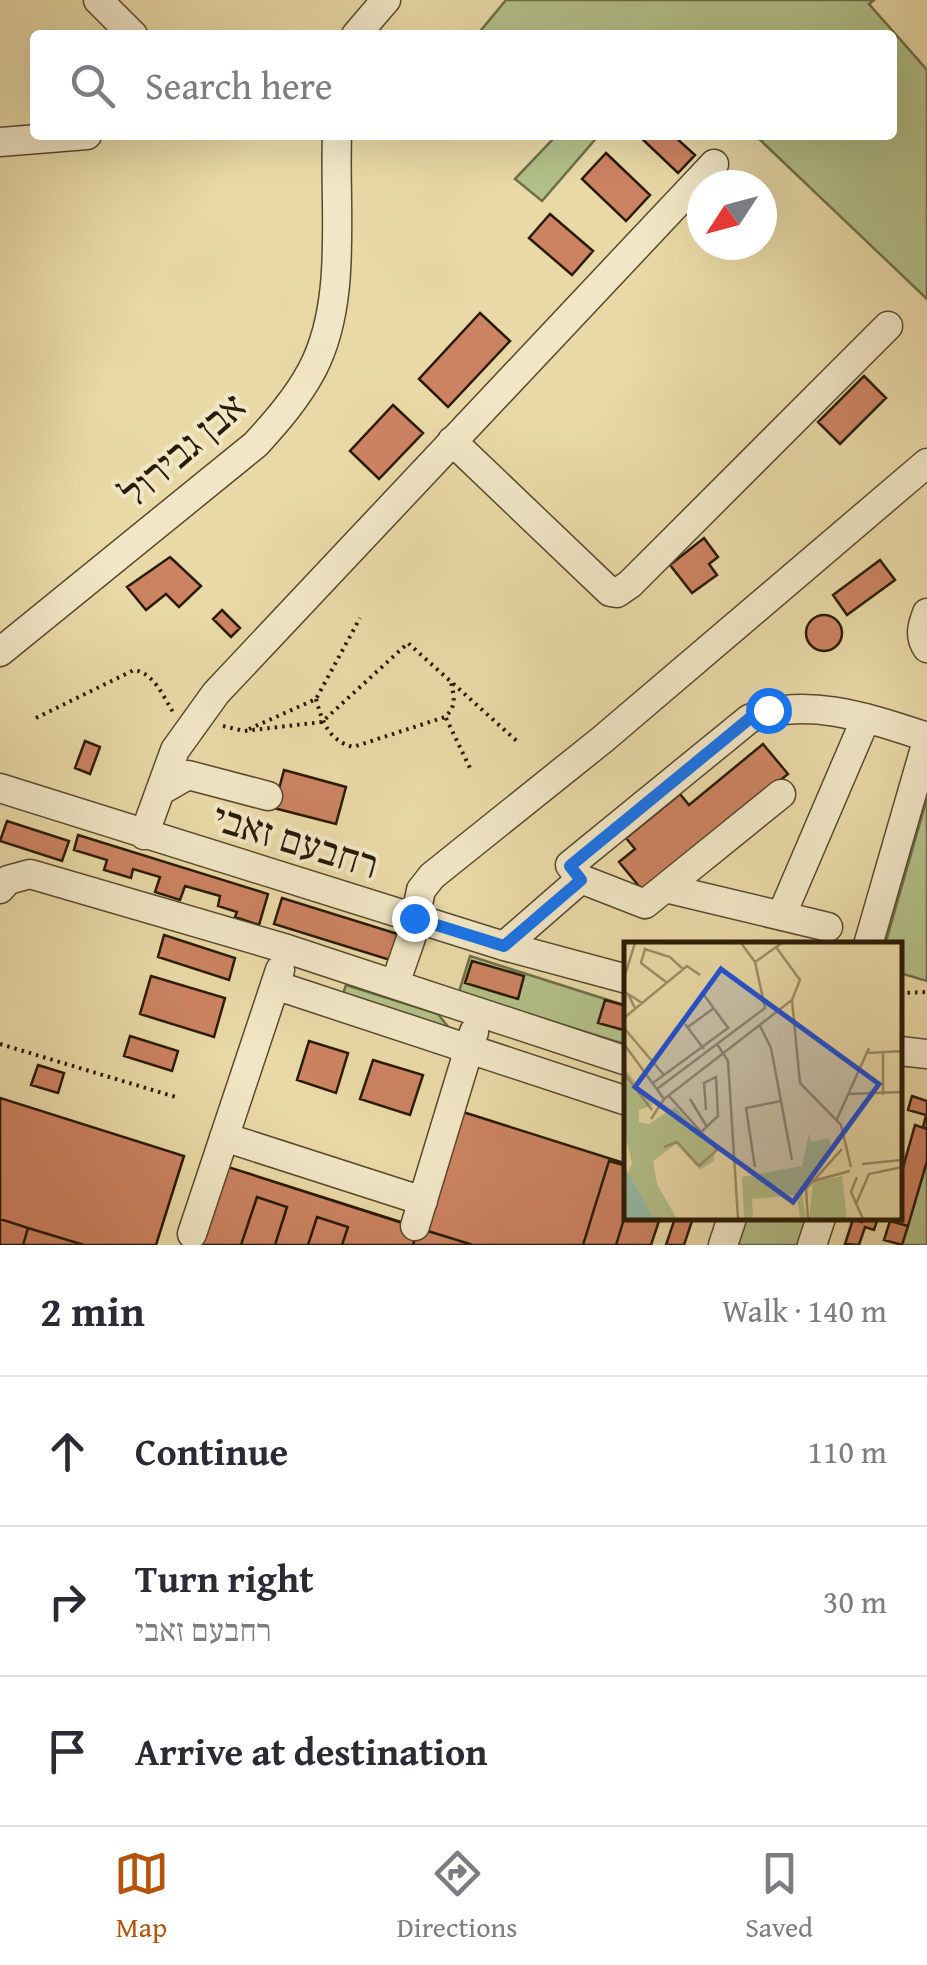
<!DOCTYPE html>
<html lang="en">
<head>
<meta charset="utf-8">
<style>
  body { margin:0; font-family:"Gentium Book Plus","Frank Ruhl Libre",serif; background:#f2f2f3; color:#2b2b33 }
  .compass { position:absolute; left:687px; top:170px; width:90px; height:90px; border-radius:50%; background:#fff; box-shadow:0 10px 40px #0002; rotate:234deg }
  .stop { position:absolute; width:30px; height:30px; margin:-22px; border:8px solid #1a73e8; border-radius:50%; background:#fff }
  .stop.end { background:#1a73e8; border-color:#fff; box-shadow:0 2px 10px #0008 }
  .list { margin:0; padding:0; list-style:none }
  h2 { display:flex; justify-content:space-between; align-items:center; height:130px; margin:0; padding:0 40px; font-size:42px }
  h2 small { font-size:32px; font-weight:400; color:#7c7c81 }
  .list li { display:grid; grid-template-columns:65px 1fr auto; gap:30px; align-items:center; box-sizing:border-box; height:150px; padding:0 40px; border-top:2px solid #e1e1e2 }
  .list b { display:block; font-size:38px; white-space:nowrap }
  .list p { margin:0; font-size:32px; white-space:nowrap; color:#7c7c81 }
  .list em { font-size:32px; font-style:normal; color:#7c7c81 }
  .icon { flex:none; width:55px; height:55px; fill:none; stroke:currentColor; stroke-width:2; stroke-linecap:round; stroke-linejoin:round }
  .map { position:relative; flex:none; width:927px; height:1245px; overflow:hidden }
  .search { position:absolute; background:#fff; box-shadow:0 10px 40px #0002; left:30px; right:30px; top:30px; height:110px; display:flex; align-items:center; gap:25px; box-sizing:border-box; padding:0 35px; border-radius:10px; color:#7c7c81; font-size:38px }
  .sheet { height:580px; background:#fff }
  nav { display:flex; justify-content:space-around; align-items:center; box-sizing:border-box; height:140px; border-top:2px solid #e1e1e2; background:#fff; font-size:28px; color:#7c7c81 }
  nav a { display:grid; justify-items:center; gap:5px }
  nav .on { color:#b45309 }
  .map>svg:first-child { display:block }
  .green { fill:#b3c089; stroke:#6e6e48; stroke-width:2.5 }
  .building { fill:#cc8362; stroke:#291b06; stroke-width:2.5 }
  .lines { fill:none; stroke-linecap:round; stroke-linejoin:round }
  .minor-casing { stroke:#594a2e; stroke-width:31 }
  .path { stroke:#291b06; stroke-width:4; stroke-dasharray:2.5 5; stroke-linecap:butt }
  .minor { stroke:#f1e6c5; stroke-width:28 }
  .route { stroke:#1a73e8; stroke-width:12 }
  .labels { text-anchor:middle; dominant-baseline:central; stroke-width:8; stroke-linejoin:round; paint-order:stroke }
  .street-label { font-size:40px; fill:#291b06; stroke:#f1e6c5 }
  .inset-road { fill:none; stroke:#9c8d66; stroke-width:2.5 }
  .view { fill:#1d4ed8; fill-opacity:0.15; stroke:#1d4ed8; stroke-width:5 }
  .inset-edge { fill:none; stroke:#291b06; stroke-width:5 }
</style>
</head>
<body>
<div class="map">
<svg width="927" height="1245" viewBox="0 0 927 1245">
  <rect width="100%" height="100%" fill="#e9d9a6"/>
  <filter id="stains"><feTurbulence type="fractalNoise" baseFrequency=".002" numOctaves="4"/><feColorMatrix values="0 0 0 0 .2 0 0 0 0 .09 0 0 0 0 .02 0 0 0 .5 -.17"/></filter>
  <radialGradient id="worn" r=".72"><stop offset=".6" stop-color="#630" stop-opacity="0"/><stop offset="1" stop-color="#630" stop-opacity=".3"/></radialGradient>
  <path class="green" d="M506 0H874L869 4 927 70V299L755 135H892V35H477Z
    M547 135H599L542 201 515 179 552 140Z
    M927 798V981L900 973V945H885Z
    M470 956 627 1006V1045L459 992Z
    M346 985 438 1014 453 1033 342 997Z
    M927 1161V1245H902Z
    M740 1218H811L803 1245H732Z"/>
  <path class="building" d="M638 135H673L695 155 678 173Z
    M606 153 650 195 626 221 582 179Z
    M550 214 593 251 572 275 529 238Z
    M480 313 510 341 448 407 419 379Z
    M864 376 886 398 840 444 818 422Z
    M393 405 423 433 379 479 350 451Z
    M704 538 718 557 709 564 717 575 692 593 670 565Z
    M170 557 201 586 179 607 166 594 146 610 127 587Z
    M880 560 895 580 847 615 833 595Z
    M222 610 240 628 231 637 213 619Z
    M806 633a18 18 0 1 1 36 0a18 18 0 1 1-36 0Z
    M85 741 100 747 90 774 75 768Z
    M763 744 788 774 643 891 619 862 635 849 626 838 680 794 689 805Z
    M284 770 346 787 336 824 274 808Z
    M7 821 69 841 62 861 0 841Z
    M78 835 268 894 259 925 235 917 237 912 218 906 220 896 185 886 180 900 155 892 160 877 133 869 131 878 104 870 107 860 74 850Z
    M282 898 398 934 390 960 274 924Z
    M164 935 235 958 229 980 158 957Z
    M472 961 524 976 518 999 465 983Z
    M151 976 225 998 214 1037 140 1014Z
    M605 1000 627 1006V1031L598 1023Z
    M130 1036 178 1051 172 1071 124 1056Z
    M309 1041 348 1053 336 1093 297 1080Z
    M373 1060 423 1075 410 1115 360 1099Z
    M38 1065 64 1073 58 1093 31 1085Z
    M912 1096 927 1101V1129L923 1127 926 1115 908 1110Z
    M0 1098 184 1156 156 1245H0Z
    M463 1112 627 1164V1218H660L651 1245H200L225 1166 426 1230Z
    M915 1125 927 1129V1161L908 1226 887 1220 900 1218V1178Z
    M609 1161 627 1166V1209L616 1245H583Z
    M225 1166 418 1228 413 1245H200Z
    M257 1197 287 1207 275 1245H241Z
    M317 1217 348 1227 342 1245H308Z
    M675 1218H693L684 1245H666Z
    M864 1218H878L874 1230 865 1227 859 1245 845 1244 853 1219 862 1222Z
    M0 1219 28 1228 84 1245H0Z
    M0 1219 28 1228 23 1245H0Z
    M890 1221 908 1226 902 1245 884 1240Z
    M418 1228 473 1245H413Z"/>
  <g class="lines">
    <defs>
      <path id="minor" d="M98 0 133 35
        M356 35 386 0
        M0 142 87 135
        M452 441 610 592 617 593 630 584 888 326
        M927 613C922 626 919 636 927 648
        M0 652 256 444C277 421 297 398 312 370 348 302 334 210 337 135
        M0 788 504 946 627 979
        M160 791 188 775 268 796
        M781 794 645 904 581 879 570 865 749 719C805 695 872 719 927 737
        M144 835 175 750 216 693 714 164
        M665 888 828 927
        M0 889 8 880 30 874 287 949 627 1061
        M782 914 866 718
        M868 945 927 741
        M504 946 581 879
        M395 984 411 938 421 890 432 876 603 739 927 463
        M275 985 627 1101
        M900 1051 927 1054
        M224 1137 423 1201
        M415 1226 474 1032
        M192 1234 280 970
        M723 1245 732 1218
        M812 1245 821 1218"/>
    </defs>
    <use href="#minor" class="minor-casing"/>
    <path class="path" d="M316 699C322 721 328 740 353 747L445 717C457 706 454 697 451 682
      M36 718 134 670C154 673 163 696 173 712
      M446 718 470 768
      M223 726 244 731 322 722 408 643 519 743
      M249 729 316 699 360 618
      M900 993 927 992
      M0 1044 179 1098"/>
    <use href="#minor" class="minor"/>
  </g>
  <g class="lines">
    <path class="route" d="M414 918 504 946 581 880 570 866 749 719 768 710"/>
  </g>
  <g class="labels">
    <g class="street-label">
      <text transform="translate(182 449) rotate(-41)">אבן גבירול</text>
      <text transform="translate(296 840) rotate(17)">רחבעם זאבי</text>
    </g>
  </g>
  <g transform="translate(624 942)">
    <rect width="278" height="278" fill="#e9d9a6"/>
    <path d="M0 125 29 163 15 168V180L25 182 51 165 91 208 90 219 76 228 52 202 29 219 33 242 53 277H30L3 234 8 221 0 189ZM185 191 187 200 205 196 209 208 178 252 182 277H176L173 253 128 257 129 277H120L118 235 178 224ZM218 234 223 277H185L189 240Z" fill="#b3c089"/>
    <path d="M0 226 3 229 30 277H0Z" fill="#97baa7"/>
    <path class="inset-road" d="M117 1 131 20 158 1M0 36 11 1M42 40 17 21 21 7 46 15 59 27M80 53 105 87M168 58 176 141 217 183 227 225M11 66 4 52 18 61M0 76 63 24 76 33M61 82 80 107M136 84 147 106 168 218M64 85 90 66M0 86 40 133M0 102 40 157M93 102 104 119 114 277M259 109V153M244 111 278 109M0 131 28 168M29 141 104 86M33 147 141 66 131 20M223 152 278 150M66 157 83 185M27 177 40 157 168 58 176 38 152 5M213 177 245 106M75 192 94 174 92 135 80 141 82 168M40 205 53 200 75 224 93 208 45 154M238 222 278 218M131 225 122 166 157 159M233 235 227 250 239 277M189 239 226 229M232 262 245 232 278 225M184 277 182 247 218 207"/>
    <path class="view" d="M97 27 255 142 169 260 11 145Z"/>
    <rect width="278" height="278" class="inset-edge"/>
  </g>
  <rect width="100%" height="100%" filter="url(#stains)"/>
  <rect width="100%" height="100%" fill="url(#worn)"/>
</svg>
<svg class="compass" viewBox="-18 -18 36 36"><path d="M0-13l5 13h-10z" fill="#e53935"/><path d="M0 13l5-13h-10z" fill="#7c7c81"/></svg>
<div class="stop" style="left:768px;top:710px"></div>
<div class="stop end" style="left:414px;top:918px"></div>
<div class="search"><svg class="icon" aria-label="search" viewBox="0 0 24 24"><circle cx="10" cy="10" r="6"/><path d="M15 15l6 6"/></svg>Search here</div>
</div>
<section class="sheet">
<h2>2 min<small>Walk · 140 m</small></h2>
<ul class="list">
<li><svg class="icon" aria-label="ahead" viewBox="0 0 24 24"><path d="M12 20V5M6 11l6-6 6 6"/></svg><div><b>Continue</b></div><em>110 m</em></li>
<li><svg class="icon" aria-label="right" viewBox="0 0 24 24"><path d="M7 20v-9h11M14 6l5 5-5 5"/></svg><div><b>Turn right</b><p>רחבעם זאבי</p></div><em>30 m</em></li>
<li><svg class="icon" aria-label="arrive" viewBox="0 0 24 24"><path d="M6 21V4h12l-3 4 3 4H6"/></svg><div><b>Arrive at destination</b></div></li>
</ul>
</section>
<nav>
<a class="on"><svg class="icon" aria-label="map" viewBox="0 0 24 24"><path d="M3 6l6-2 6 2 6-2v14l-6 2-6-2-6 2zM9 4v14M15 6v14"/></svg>Map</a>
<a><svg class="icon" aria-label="directions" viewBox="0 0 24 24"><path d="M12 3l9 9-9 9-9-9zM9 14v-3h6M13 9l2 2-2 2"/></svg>Directions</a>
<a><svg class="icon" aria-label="saved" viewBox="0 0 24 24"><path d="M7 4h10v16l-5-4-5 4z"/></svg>Saved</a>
</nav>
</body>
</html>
